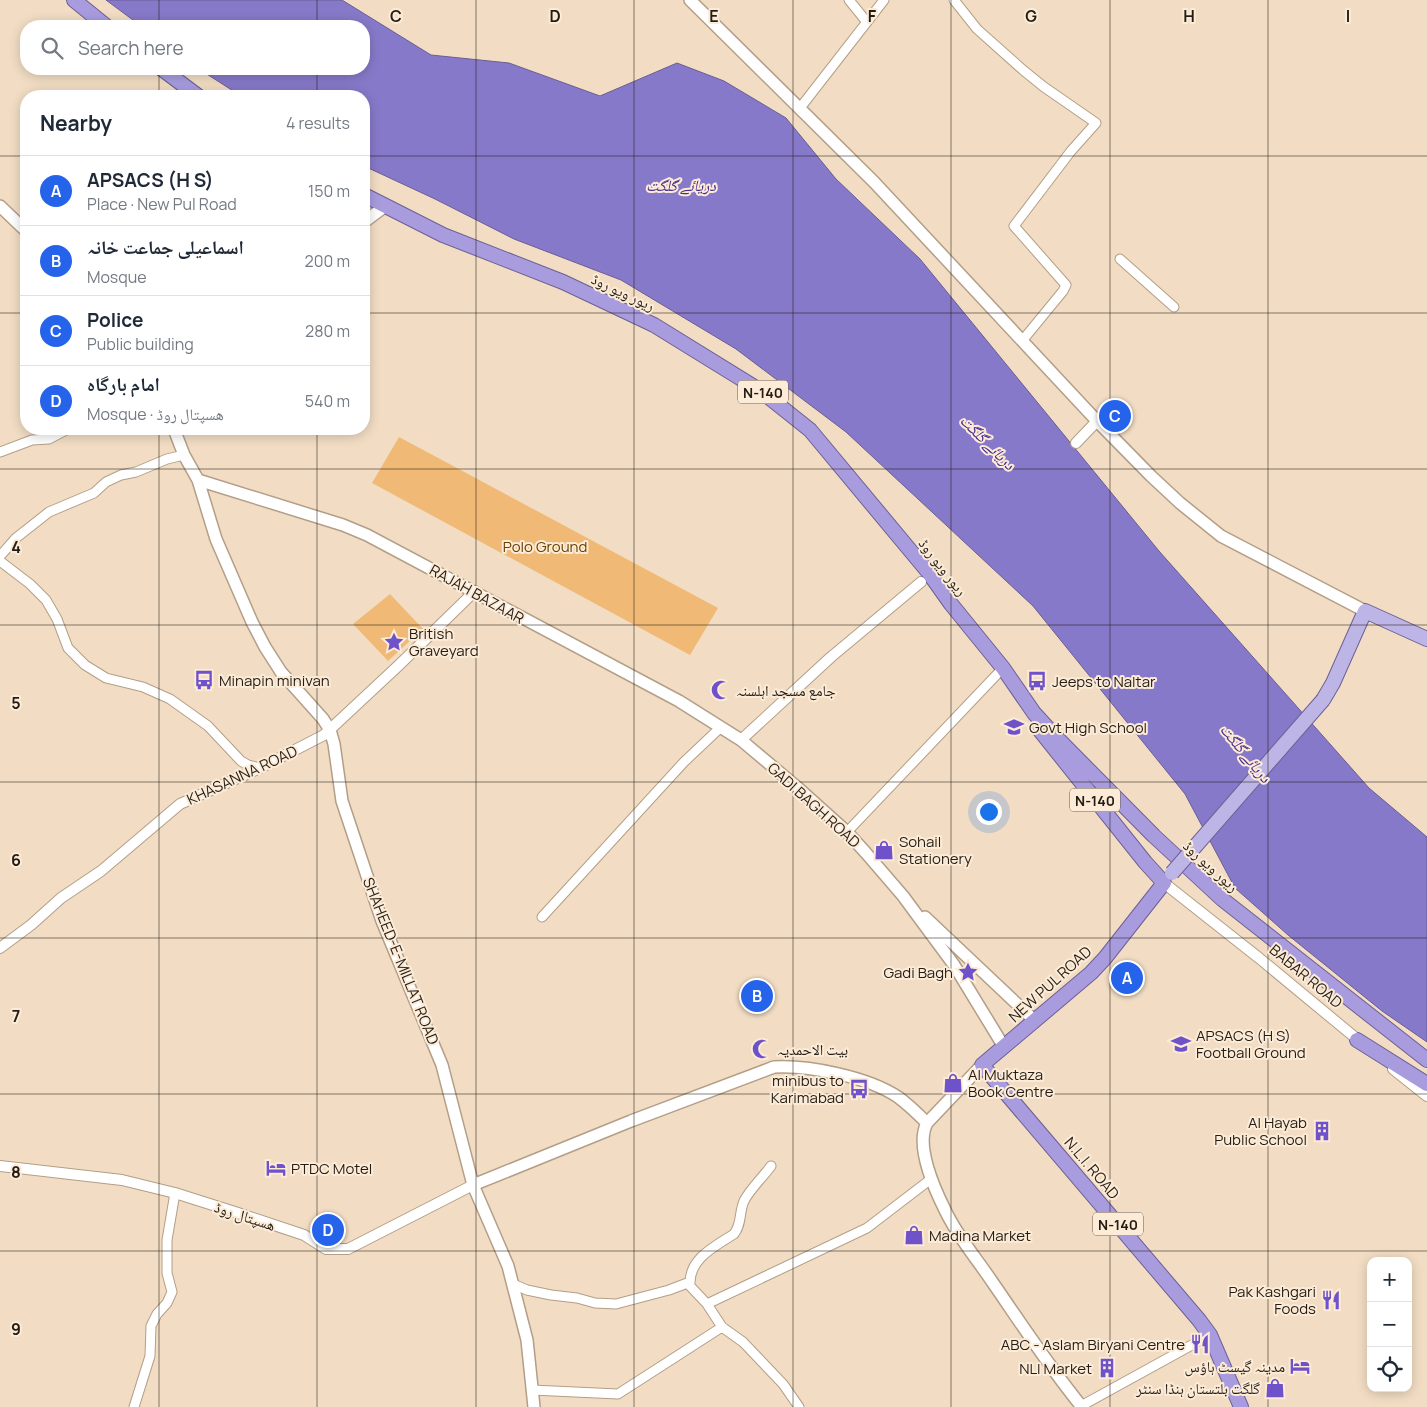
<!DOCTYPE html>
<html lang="en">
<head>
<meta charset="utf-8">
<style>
  body { margin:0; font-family:Manrope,"Noto Naskh Arabic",sans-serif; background:#f6f6f7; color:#1f2937 }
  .controls { position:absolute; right:15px; bottom:15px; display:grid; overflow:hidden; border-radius:10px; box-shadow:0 2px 12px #0003 }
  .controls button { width:45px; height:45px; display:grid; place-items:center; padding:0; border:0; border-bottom:1px solid #e0e1e3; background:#fff; color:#1f2937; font:25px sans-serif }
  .you { position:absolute; left:988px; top:811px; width:18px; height:18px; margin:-12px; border:4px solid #fff; border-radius:50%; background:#1a73e8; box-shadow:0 0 0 8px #1a73e833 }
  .badge { display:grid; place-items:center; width:32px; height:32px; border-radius:50%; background:#2563eb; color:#fff; font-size:16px; font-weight:700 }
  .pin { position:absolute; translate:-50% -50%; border:2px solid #fff; box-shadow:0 1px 5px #0006 }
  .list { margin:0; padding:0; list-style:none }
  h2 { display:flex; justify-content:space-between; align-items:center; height:65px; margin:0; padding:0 20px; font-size:21px }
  h2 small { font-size:16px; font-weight:400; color:#747a83 }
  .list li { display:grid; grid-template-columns:32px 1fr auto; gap:15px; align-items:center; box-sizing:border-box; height:70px; padding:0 20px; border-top:1px solid #e0e1e3 }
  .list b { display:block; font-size:19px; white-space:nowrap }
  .list p { margin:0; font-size:16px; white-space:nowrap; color:#747a83 }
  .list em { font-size:16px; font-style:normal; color:#747a83 }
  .icon { flex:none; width:28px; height:28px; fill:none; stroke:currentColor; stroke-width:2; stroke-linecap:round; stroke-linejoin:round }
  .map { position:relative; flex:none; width:1427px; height:1407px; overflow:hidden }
  .search { position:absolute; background:#fff; box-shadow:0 2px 12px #0003; left:20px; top:20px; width:350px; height:55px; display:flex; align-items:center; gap:12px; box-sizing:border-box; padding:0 18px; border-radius:20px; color:#747a83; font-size:19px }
  .panel { position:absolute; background:#fff; box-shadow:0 2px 12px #0003; left:20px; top:90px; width:350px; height:345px; border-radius:20px }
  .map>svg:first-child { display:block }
  .green { fill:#f0b976 }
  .water { fill:#8779c9; stroke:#6a5d93 }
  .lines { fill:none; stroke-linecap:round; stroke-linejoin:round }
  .minor-casing { stroke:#b39e87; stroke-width:11 }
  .tertiary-casing { stroke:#b39e87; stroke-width:12 }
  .secondary-casing { stroke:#b39e87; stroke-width:14 }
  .primary-casing { stroke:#6c6093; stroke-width:16 }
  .trunk-casing { stroke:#6c6093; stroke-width:16 }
  .minor { stroke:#fff; stroke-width:9 }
  .tertiary { stroke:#fff; stroke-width:10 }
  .secondary { stroke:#fff; stroke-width:11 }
  .primary { stroke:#beb5e7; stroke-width:14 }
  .trunk { stroke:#a89cdf; stroke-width:14 }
  .primary-bridge-casing { stroke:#6c6093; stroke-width:16; stroke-linecap:butt }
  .primary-bridge { stroke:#beb5e7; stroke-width:14 }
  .grid { fill:none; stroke:#251d14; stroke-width:1; stroke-opacity:0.55 }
  .labels { text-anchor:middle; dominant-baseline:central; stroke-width:4; stroke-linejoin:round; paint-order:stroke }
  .shield { fill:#fcebd7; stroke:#665b4e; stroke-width:1 }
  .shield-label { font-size:14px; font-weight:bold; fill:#251d14 }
  .street-label { font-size:15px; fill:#251d14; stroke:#fcebd7 }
  .park-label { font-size:15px; fill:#684000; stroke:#fcebd7 }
  .poi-label { font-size:15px; fill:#251d14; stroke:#fcebd7; text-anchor:start }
  .water-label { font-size:16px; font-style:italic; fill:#462c8b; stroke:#fcebd7 }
  .grid-label { font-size:16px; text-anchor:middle; font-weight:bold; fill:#251d14; stroke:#fcebd7; stroke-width:4; stroke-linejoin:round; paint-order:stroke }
</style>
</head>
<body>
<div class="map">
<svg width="1427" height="1407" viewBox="0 0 1427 1407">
  <rect width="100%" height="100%" fill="#f2ddc4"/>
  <path class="green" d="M399 437 718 608 690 655 372 483Z
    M390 594 423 629 388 661 353 624Z"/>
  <path class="water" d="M106 0H342L431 55 509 63 600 96 677 63 724 81 786 118 836 179 920 259 1159 551 1369 788 1427 837V1042L1382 1011 1288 935 1235 888 1185 794 1033 606 846 432 736 349 621 280 514 239 435 199 364 166V96H241L199 69H364V26H141Z"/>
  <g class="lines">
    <defs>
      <path id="minor" d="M849 0 866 21
        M954 0 977 29 1023 70 1044 87 1096 123 1071 151 1014 226 1066 285 1063 291 1022 341
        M800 108 884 0
        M1120 259 1174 307
        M0 452 32 440 49 439 68 429
        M0 556 16 538 49 512 94 493 106 482 121 475 136 472 167 459 184 455
        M0 561 30 584 46 600 57 619 68 648 85 665 106 678 143 687 170 699 208 726 241 761 248 765 260 768
        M847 832 1003 668
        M542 917 684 762 721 727
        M771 1166C763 1177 750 1189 744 1201 739 1212 742 1224 734 1234 714 1247 688 1259 690 1286L707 1304 722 1327 743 1342 783 1384 799 1407
        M513 1284 527 1290 551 1295 577 1298 595 1303 616 1304 669 1290 690 1282
        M707 1304 867 1228 931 1179
        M532 1390 618 1394 722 1327
        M1081 1406 1210 1335
        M134 1407 150 1356 151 1326 157 1314 167 1303 172 1292 167 1273V1240L175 1193"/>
      <path id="tertiary" d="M1076 443 1097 421
        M741 740 831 657 921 582
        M1164 883 1259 958 1363 1044
        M0 948 31 925 61 898 101 871 180 804 260 768 324 735 398 666 475 591
        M1393 1069 1427 1096
        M0 1166 122 1180 175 1193 238 1213 304 1235 326 1249H348L473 1185"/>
      <path id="secondary" d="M690 0 874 182 1097 421 1151 476 1180 503 1221 536 1365 611
        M0 206 26 231
        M364 222 384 207
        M174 429 184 455 198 480 216 539 252 622 265 647 281 672 323 719 330 730 334 744 342 801 382 921 442 1065 473 1185 508 1266 527 1340 534 1407
        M198 480 343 525 367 535 679 701 741 740 798 788 847 832 866 853 903 896 954 965 1004 1047
        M925 917 1035 1021
        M982 1065 927 1123C915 1145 934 1188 945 1210 957 1236 977 1259 993 1283 1022 1325 1050 1368 1082 1407
        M473 1185 631 1121 774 1067C809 1065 868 1077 898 1097 909 1105 918 1114 927 1123"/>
      <path id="primary" d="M1323 700 1333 683 1365 611 1427 639"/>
      <path id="trunk" d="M74 0 106 26
        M162 69 198 96
        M364 195 443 235 563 282 654 325 761 391 810 430 929 573 951 604 1003 668 1034 713 1054 735 1154 836 1222 899 1427 1060
        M1038 728 1145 862 1164 883 1105 958 1091 973 982 1065 1199 1320 1210 1335 1241 1407
        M1357 1040 1427 1084"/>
    </defs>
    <use href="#minor" class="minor-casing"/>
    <use href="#tertiary" class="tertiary-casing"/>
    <use href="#secondary" class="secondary-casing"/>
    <use href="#primary" class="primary-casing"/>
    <use href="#trunk" class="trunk-casing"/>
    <use href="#minor" class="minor"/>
    <use href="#tertiary" class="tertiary"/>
    <use href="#secondary" class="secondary"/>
    <use href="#primary" class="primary"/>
    <use href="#trunk" class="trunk"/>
    <defs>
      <path id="primary-bridge" d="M1172 873 1323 700"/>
    </defs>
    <use href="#primary-bridge" class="primary-bridge-casing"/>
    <use href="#primary-bridge" class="primary-bridge"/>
  </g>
  <path class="grid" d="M159 0V26M317 0V26M476 0V1407M634 0V1407M793 0V1407M951 0V1407M1110 0V1407M1268 0V1407M159 69V96M317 69V96M0 156H26M364 156H1427M0 313H26M364 313H1427M159 429V1407M317 429V1407M0 469H1427M0 625H1427M0 782H1427M0 938H1427M0 1094H1427M0 1251H1427"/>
  <defs>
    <symbol id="sight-bare" viewBox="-9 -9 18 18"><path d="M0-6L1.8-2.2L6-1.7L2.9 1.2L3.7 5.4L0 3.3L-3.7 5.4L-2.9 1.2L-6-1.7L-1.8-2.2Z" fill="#6f51ca" stroke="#fcebd7" stroke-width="2.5" paint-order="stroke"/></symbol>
    <symbol id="bus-bare" viewBox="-9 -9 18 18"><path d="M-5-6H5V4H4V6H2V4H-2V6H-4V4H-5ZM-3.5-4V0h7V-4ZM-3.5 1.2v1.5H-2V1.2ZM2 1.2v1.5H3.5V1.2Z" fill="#6f51ca" stroke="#fcebd7" stroke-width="2.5" paint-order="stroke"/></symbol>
    <symbol id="mosque-bare" viewBox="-9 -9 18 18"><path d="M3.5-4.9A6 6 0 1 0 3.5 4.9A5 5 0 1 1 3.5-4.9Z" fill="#6f51ca" stroke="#fcebd7" stroke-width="2.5" paint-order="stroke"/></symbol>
    <symbol id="school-bare" viewBox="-9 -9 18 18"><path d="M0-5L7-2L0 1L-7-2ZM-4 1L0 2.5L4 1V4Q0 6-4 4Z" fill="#6f51ca" stroke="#fcebd7" stroke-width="2.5" paint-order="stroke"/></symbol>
    <symbol id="shop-bare" viewBox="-9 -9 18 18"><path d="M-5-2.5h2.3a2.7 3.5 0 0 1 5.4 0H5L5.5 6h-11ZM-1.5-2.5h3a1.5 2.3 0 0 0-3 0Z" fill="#6f51ca" stroke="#fcebd7" stroke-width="2.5" paint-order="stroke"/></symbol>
    <symbol id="building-bare" viewBox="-9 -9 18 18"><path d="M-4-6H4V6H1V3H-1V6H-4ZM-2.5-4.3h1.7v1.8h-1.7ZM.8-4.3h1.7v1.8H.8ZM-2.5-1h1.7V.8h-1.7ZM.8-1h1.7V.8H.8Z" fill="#6f51ca" stroke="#fcebd7" stroke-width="2.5" paint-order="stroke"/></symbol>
    <symbol id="hotel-bare" viewBox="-9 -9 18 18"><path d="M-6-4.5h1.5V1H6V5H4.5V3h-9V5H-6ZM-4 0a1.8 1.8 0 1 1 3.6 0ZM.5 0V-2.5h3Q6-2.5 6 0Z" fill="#6f51ca" stroke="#fcebd7" stroke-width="2.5" paint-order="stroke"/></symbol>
    <symbol id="restaurant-bare" viewBox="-9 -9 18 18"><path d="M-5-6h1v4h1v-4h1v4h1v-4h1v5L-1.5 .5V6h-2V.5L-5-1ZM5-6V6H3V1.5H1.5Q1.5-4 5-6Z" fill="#6f51ca" stroke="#fcebd7" stroke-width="2.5" paint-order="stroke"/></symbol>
  </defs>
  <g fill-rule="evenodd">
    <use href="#sight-bare" x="380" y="628" width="28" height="28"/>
    <use href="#bus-bare" x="190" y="666" width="28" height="28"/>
    <use href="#bus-bare" x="1023" y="667" width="28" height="28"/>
    <use href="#mosque-bare" x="707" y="676" width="28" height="28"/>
    <use href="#school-bare" x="1000" y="713" width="28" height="28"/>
    <use href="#shop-bare" x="870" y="836" width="28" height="28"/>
    <use href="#sight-bare" x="954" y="958" width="28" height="28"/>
    <use href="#school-bare" x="1167" y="1030" width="28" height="28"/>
    <use href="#mosque-bare" x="748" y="1035" width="28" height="28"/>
    <use href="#shop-bare" x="939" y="1069" width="28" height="28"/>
    <use href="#bus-bare" x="845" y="1075" width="28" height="28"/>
    <use href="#building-bare" x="1308" y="1117" width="28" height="28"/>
    <use href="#hotel-bare" x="262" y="1154" width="28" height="28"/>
    <use href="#shop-bare" x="900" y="1221" width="28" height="28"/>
    <use href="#restaurant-bare" x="1317" y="1286" width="28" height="28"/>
    <use href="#restaurant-bare" x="1186" y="1330" width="28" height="28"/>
    <use href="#hotel-bare" x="1286" y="1352" width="28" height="28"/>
    <use href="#building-bare" x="1093" y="1354" width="28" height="28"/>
    <use href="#shop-bare" x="1261" y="1374" width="28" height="28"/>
  </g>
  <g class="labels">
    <g class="shield">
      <rect x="738" y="380.5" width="50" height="23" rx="4"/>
      <rect x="1070" y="788.5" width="50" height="23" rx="4"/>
      <rect x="1093" y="1212.5" width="50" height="23" rx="4"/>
    </g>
    <g class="shield-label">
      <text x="763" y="392">N-140</text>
      <text x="1095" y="800">N-140</text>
      <text x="1118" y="1224">N-140</text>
    </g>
    <g class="street-label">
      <text transform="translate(623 292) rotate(25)">ریور ویو روڈ</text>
      <text transform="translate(943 567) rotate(52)">ریور ویو روڈ</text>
      <text transform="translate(477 594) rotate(29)">RAJAH BAZAAR</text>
      <text transform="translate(242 775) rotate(-25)">KHASANNA ROAD</text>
      <text transform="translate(814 805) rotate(42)">GADI BAGH ROAD</text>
      <text transform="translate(1211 866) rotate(42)">ریور ویو روڈ</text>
      <text transform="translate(401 961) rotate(68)">SHAHEED-E-MILLAT ROAD</text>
      <text transform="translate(1306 976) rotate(40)">BABAR ROAD</text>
      <text transform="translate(1050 984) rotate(-42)">NEW PUL ROAD</text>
      <text transform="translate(1092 1168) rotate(50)">N.L.I. ROAD</text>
      <text transform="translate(245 1216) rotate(18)">ھسپتال روڈ</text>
    </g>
    <g class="park-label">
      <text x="545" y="546">Polo Ground</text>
    </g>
    <g class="poi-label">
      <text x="409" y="633">British<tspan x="409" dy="17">Graveyard</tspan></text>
      <text x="219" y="680">Minapin minivan</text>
      <text x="1052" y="681">Jeeps to Naltar</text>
      <text x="736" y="690">جامع مسجد اہلسنہ</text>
      <text x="1029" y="727">Govt High School</text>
      <text x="899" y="841">Sohail<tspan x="899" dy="17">Stationery</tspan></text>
      <text x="953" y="972" text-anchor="end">Gadi Bagh</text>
      <text x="1196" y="1035">APSACS (H S)<tspan x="1196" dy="17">Football Ground</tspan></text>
      <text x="777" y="1049">بیت الاحمدیہ</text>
      <text x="968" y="1074">Al Muktaza<tspan x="968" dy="17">Book Centre</tspan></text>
      <text x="844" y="1080" text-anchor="end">minibus to<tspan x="844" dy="17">Karimabad</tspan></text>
      <text x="1307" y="1122" text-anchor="end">Al Hayab<tspan x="1307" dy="17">Public School</tspan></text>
      <text x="291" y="1168">PTDC Motel</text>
      <text x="929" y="1235">Madina Market</text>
      <text x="1316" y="1291" text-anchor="end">Pak Kashgari<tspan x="1316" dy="17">Foods</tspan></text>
      <text x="1185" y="1344" text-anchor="end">ABC - Aslam Biryani Centre</text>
      <text x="1285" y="1366" text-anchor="end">مدینہ گیسٹ ہاؤس</text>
      <text x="1092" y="1368" text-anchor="end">NLI Market</text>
      <text x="1260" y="1388" text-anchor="end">گلگت بلتستان ہنڈا سنٹر</text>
    </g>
    <g class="water-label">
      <text x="681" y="185">دریائے گلگت</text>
      <text transform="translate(988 442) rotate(45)">دریائے گلگت</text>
      <text transform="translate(1246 753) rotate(51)">دریائے گلگت</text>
    </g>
  </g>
  <g class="grid-label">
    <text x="396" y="22">C</text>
    <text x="555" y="22">D</text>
    <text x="714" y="22">E</text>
    <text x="872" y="22">F</text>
    <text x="1031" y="22">G</text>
    <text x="1189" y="22">H</text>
    <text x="1348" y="22">I</text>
    <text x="16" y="553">4</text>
    <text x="16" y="709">5</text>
    <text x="16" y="866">6</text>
    <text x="16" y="1022">7</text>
    <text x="16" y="1178">8</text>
    <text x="16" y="1335">9</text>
  </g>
</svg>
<div class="controls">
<button>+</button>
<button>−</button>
<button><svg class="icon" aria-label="locate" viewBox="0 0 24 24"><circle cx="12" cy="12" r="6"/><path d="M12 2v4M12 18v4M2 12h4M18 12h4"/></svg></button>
</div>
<div class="you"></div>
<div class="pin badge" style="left:1127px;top:978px">A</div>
<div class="pin badge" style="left:757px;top:996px">B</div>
<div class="pin badge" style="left:1115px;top:416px">C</div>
<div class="pin badge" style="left:328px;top:1230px">D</div>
<div class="search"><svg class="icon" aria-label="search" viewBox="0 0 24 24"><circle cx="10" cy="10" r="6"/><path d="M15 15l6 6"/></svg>Search here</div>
<section class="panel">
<h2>Nearby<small>4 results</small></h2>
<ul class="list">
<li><span class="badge">A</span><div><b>APSACS (H S)</b><p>Place · New Pul Road</p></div><em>150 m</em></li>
<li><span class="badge">B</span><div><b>اسماعیلی جماعت خانہ</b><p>Mosque</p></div><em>200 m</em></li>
<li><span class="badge">C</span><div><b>Police</b><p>Public building</p></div><em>280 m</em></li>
<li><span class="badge">D</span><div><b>امام بارگاہ</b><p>Mosque · ھسپتال روڈ</p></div><em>540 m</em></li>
</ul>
</section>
</div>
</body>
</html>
